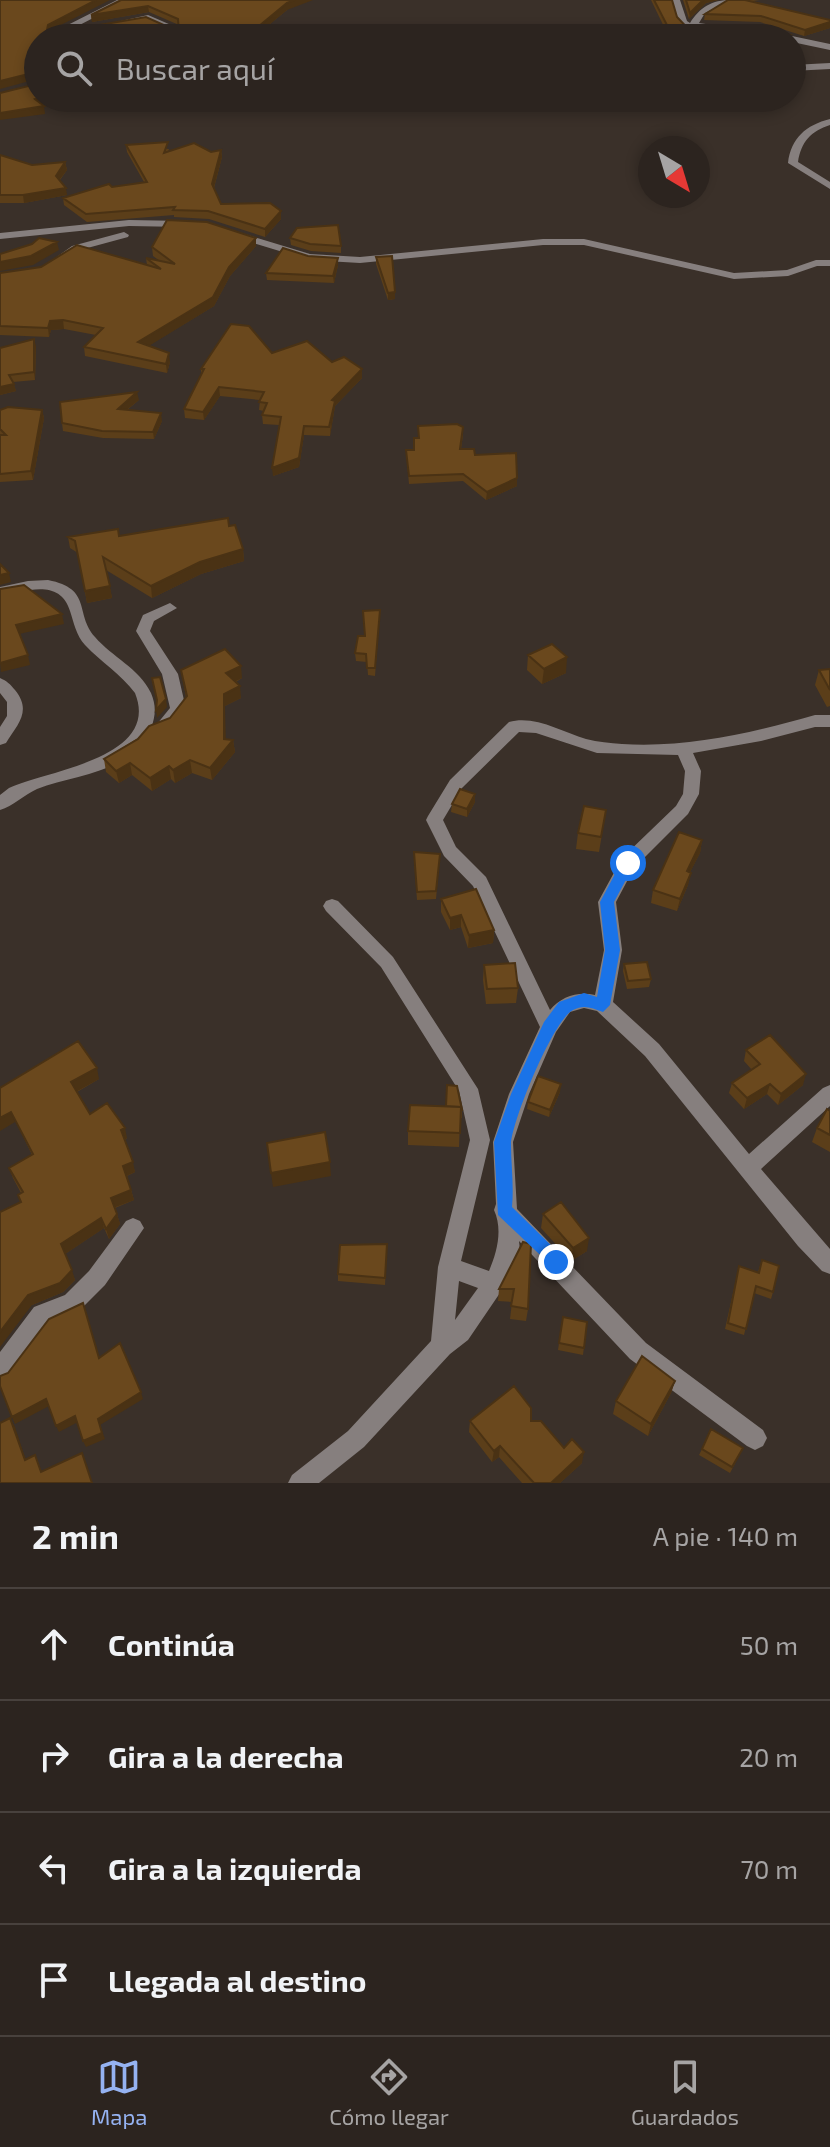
<!DOCTYPE html>
<html lang="es">
<head>
<meta charset="utf-8">
<style>
  body { margin:0; font-family:"Exo 2",sans-serif; background:#342c28; color:#f1f3f6 }
  .compass { position:absolute; left:638px; top:136px; width:72px; height:72px; border-radius:50%; background:#2c241f; box-shadow:0 4px 12px #0003; rotate:142deg }
  .stop { position:absolute; width:24px; height:24px; margin:-18px; border:6px solid #1a73e8; border-radius:50%; background:#fff }
  .stop.end { background:#1a73e8; border-color:#fff; box-shadow:0 2px 8px #0008 }
  .list { margin:0; padding:0; list-style:none }
  h2 { display:flex; justify-content:space-between; align-items:center; height:104px; margin:0; padding:0 32px; font-size:34px }
  h2 small { font-size:26px; font-weight:400; color:#a6a4a4 }
  .list li { display:grid; grid-template-columns:52px 1fr auto; gap:24px; align-items:center; box-sizing:border-box; height:112px; padding:0 32px; border-top:2px solid #48413d }
  .list b { display:block; font-size:30px; white-space:nowrap }
  .list em { font-size:26px; font-style:normal; color:#a6a4a4 }
  .icon { flex:none; width:44px; height:44px; fill:none; stroke:currentColor; stroke-width:2; stroke-linecap:round; stroke-linejoin:round }
  .map { position:relative; flex:none; width:830px; height:1483px; overflow:hidden }
  .search { position:absolute; background:#2c241f; box-shadow:0 4px 12px #0003; left:24px; right:24px; top:24px; height:88px; display:flex; align-items:center; gap:20px; box-sizing:border-box; padding:0 28px; border-radius:44px; color:#a6a4a4; font-size:30px }
  .sheet { height:552px; background:#2c241f }
  nav { display:flex; justify-content:space-around; align-items:center; box-sizing:border-box; height:112px; border-top:2px solid #48413d; background:#2c241f; font-size:22px; color:#a6a4a4 }
  nav a { display:grid; justify-items:center; gap:4px }
  nav .on { color:#95b2f1 }
  .map>svg:first-child { display:block }
  .lines { fill:none; stroke-linecap:round; stroke-linejoin:round }
  .minor { fill:#867f7e; fill-rule:evenodd }
  .wall { fill:#5b3e19 }
  .shaded-wall { fill:#4a3214 }
  .building { fill:#6a481d; stroke:#4a3214; stroke-width:2 }
  .route { fill:#1a73e8 }
</style>
</head>
<body>
<div class="map">
<svg width="830" height="1483" viewBox="0 0 830 1483">
  <rect width="100%" height="100%" fill="#3a3029"/>
  <g class="lines">
    <path class="minor" d="M117 0H128L68 31H73V35L54 37 50 34Z
      M672 0H680L687 21 690 23C700 7 712 0 731 0L705 13 699 23 726 27 722 30 697 28 701 38H693L688 28 679 22Z
      M148 15 178 28 177 38H169L170 31 147 21 93 31 89 28Z
      M792 36 830 44V50L792 42V38H788Z
      M830 63V69L792 71V65Z
      M830 119V125C811 131 801 142 798 162L830 182V189L788 163C791 138 806 125 830 119Z
      M129 220 184 221 189 224 184 227 129 226 0 239V233Z
      M124 232 129 235 128 237 80 250 67 258 58 256 72 246Z
      M238 232 310 254 360 257 543 239H584L734 273 787 270 816 260H830V266H817L788 276 734 279 584 245H543L360 263 309 260 234 237 233 235Z
      M48 580C93 589 74 613 95 637 112 657 139 668 151 693 156 705 156 715 151 728 133 773 76 774 37 789 24 795 13 806 0 810V795L9 788C49 770 161 758 135 693 121 674 101 662 85 645 76 635 74 623 70 611 60 578 25 591 0 597V587L28 581Z
      M170 603 177 608 154 621 150 631 178 674 186 709 171 728 165 730 157 724 170 708 162 674 136 631 143 615Z
      M0 678C7 681 10 684 15 690 32 711 18 724 6 743L0 745V727L7 716V702L0 693Z
      M815 715H830V727H815L761 741 693 753 701 771 699 794 688 814 634 868 616 902 622 950 613 1002 659 1044 749 1154 823 1088 830 1085V1106L761 1169 830 1249V1274L822 1271 798 1246 645 1056 597 1011 584 1008 570 1012 556 1032 529 1094 513 1142 517 1209 646 1343 763 1430 767 1438 763 1446 755 1450 747 1446 630 1359 519 1241 520 1250 502 1290 468 1340 450 1354 364 1447 319 1483H288L292 1475 348 1431 431 1341 438 1267 470 1140 459 1091 381 967 326 911 323 906 326 901 332 899 338 901 393 957 478 1089 490 1140 461 1261 489 1271C497 1252 503 1230 494 1210L496 1204 493 1142 509 1094 540 1027 473 886 444 856 426 820 428 816 450 780 509 722C535 715 562 732 586 739 598 742 610 743 622 744 688 748 752 733 815 715ZM519 732 536 733 597 753 678 755 685 771 683 794 676 806 622 858 598 902 604 950 595 995C579 991 561 996 550 1010L486 877 456 847 443 820 462 788ZM459 1281 478 1288 455 1320Z
      M133 1218 140 1221 144 1228 105 1285 81 1309 50 1323 8 1378 0 1381V1352L34 1307 65 1295 89 1271 126 1221Z"/>
  </g>
  <path class="wall" d="M121 0 287 10 259 33 238 38H179V25L149 12 92 22 91 15Z
    M651 0H672L677 17 694 35 702 34V25L790 35V38H679L668 35Z
    M683 0H718L706 3 689 19Z
    M728 0H760L752 1 830 20V28L804 36 760 22 704 20 705 14Z
    M126 145 169 149 168 152H211L221 150 222 157 214 188 221 204 281 211V219L265 237 209 219 174 217V215L87 222 64 205 63 198 144 182 127 152Z
    M0 155 32 165 65 162 67 170 60 180 67 195 24 203H0Z
    M256 238V246L230 276 214 306 148 346 170 362 167 373 85 356 84 347 96 335 64 329 51 330 49 337 0 335V273L147 265 146 258 160 261 153 256 152 247Z
    M290 238 341 246V253L311 251 291 245Z
    M376 257 395 292V299L388 300 376 264Z
    M338 258V265L334 283 267 280 266 273Z
    M36 346 35 380 13 382 16 391 0 395V348Z
    M272 353 332 362 362 369V378L335 406 330 436 304 435 299 467 273 476 279 425 263 424 262 415 264 411 259 410 260 400 220 396 204 420 185 418 184 409 201 375V369Z
    M139 400 127 410 162 421 154 439 103 438 63 431 62 423Z
    M0 410H42L44 418 33 480 0 482Z
    M418 426 463 435 461 449 475 455 517 478V486L486 500 463 481 409 484 406 450H414L418 438Z
    M229 526 243 549 244 561 201 574 152 598 106 570 112 598 87 603 78 553 70 548 68 537 119 536Z
    M380 610 375 676 368 675 367 662 356 661 355 653Z
    M528 655 566 673 542 684 527 670Z
    M830 669V706L827 707 815 685 819 670Z
    M181 670 242 678 236 682 241 698 225 706V739L233 740 235 752 212 780 192 773 175 783 171 779 152 791 132 775 119 783 106 772 104 759 170 718 186 697Z
    M475 802 467 817 451 812 452 804Z
    M606 810 599 852 576 849 578 833Z
    M702 840 700 853 690 872 688 885 677 911 651 903 653 890Z
    M440 854 436 899 417 900 414 860Z
    M441 899 494 930 493 943 468 948 461 927 450 930 441 912Z
    M624 964 651 979 649 987 627 989 623 971Z
    M484 965 518 988 516 1003 486 1004 483 980Z
    M746 1050 803 1085 778 1105 767 1094 744 1109 729 1093 732 1083 752 1070 744 1061Z
    M99 1079 77 1092 90 1114 127 1138 125 1140 135 1172 127 1176 134 1200 115 1208 120 1224 109 1239 104 1228 65 1254 75 1280 63 1292 32 1305 21 1202V1193L13 1178 9 1168 32 1155 0 1088Z
    M560 1092 549 1117 527 1109 528 1102Z
    M462 1110V1118H460L459 1147 408 1145V1131Z
    M830 1111V1152L812 1142 817 1128Z
    M543 1214 587 1251 571 1261 541 1228Z
    M523 1242 528 1309 526 1321 510 1319 512 1302 498 1301 499 1289Z
    M387 1244 385 1285 338 1281V1274Z
    M762 1260 773 1292 771 1299 754 1293 744 1335 725 1329 739 1266 758 1272Z
    M563 1317 587 1322 583 1355 558 1350Z
    M675 1381 671 1393 648 1436 613 1414 616 1401Z
    M470 1421H531L582 1463 560 1483H522L499 1457 492 1462 469 1432Z
    M702 1449 740 1454 730 1473 699 1455Z"/>
  <path class="shaded-wall" d="M96 0H110L49 31 47 30 48 25Z
    M295 0H313L287 10 259 33 238 38H210Z
    M703 0H718L706 3 689 19 690 13Z
    M148 6 149 12 92 22 91 15Z
    M830 22V28L804 36 805 30Z
    M185 32 186 38H179V33Z
    M168 34 169 38H142Z
    M36 72 37 79 0 89V81Z
    M38 98H58V99L36 106 35 99Z
    M44 106 45 114 0 120V113Z
    M221 150 222 157 213 191 212 184Z
    M65 162 67 170 57 183 56 176Z
    M66 188 67 195 24 203 23 195Z
    M281 211V219L265 237V229Z
    M256 238V246L230 276 214 306 139 352 138 342 229 267Z
    M57 242 59 250 33 265 0 271V262Z
    M338 258V265L334 283 333 276Z
    M395 292V299L388 300V293Z
    M63 320 64 329 51 330 49 337 48 328 50 321Z
    M34 339 36 346 35 380 34 372Z
    M169 353 170 362 167 373 166 364Z
    M362 369V378L335 406 330 436 332 400Z
    M14 384 16 391 0 395V387Z
    M219 387 220 396 204 420 203 412Z
    M137 392 139 400 119 416 118 409Z
    M42 410 44 418 33 480 31 471Z
    M161 413 162 421 154 439 153 432Z
    M304 426V435L299 467 273 476 272 468Z
    M517 478V486L486 500 487 492Z
    M243 549 244 561 201 574 152 598 151 586 200 562Z
    M9 573 11 582 0 585V575Z
    M110 586 112 598 87 603 85 591Z
    M62 614 64 624 19 634 16 625Z
    M28 655 30 665 1 672 0 663Z
    M567 657 566 673 542 684 544 669Z
    M241 666 242 678 228 685 226 673Z
    M240 686 241 698 225 706 226 749 233 740 235 752 212 780 210 768 224 739V694Z
    M166 699 167 707 157 718 156 710Z
    M190 760 192 773 175 783 173 770Z
    M130 763 132 775 119 783 116 771Z
    M169 766 171 779 152 791 150 778Z
    M475 794V802L467 817V809Z
    M702 840 700 853 684 884 687 871Z
    M691 873 688 885 677 911 680 899Z
    M461 915V927L450 930V918Z
    M494 930 493 943 468 948 469 935Z
    M97 1068 99 1079 74 1093 71 1082Z
    M806 1074 803 1085 778 1105 781 1094Z
    M561 1084 560 1092 549 1117 550 1110Z
    M770 1084 767 1094 744 1109 747 1098Z
    M11 1112 15 1122 0 1131V1118Z
    M125 1128 127 1138 124 1140 121 1130Z
    M133 1162 135 1172 126 1176 123 1166Z
    M330 1162 331 1176 273 1187 271 1173Z
    M131 1190 134 1200 113 1208 111 1198Z
    M117 1214 120 1224 109 1239 106 1229Z
    M101 1218 104 1228 65 1254 61 1244Z
    M589 1238 587 1251 571 1261 573 1248Z
    M72 1270 75 1280 63 1292 32 1305 0 1347V1332L28 1295Z
    M675 1381 671 1393 648 1436 651 1424Z
    M141 1392 143 1399 100 1425 105 1439 86 1447 83 1441 98 1419Z
    M46 1399 49 1406 15 1424 12 1417Z
    M75 1416 78 1422 59 1432 56 1426Z
    M10 1418 15 1427 29 1470 25 1460Z
    M500 1446 499 1457 492 1462 494 1451Z
    M584 1452 582 1463 560 1483H551Z"/>
  <path class="building" d="M0 0H96L48 25 47 30 53 33 146 17 166 26 168 34 142 38H38V74L36 72 0 81Z
    M121 0H295L287 3 259 26 210 38H194L185 32 179 33 178 19 148 6 91 15Z
    M654 0H672L677 17 694 35 704 34 702 25 759 28 790 35 785 38H702L669 29Z
    M686 0H703L690 13Z
    M728 0H745L830 20V22L805 30 761 16 705 14Z
    M38 82V98L35 99 44 106 0 113V93L37 84Z
    M168 142 164 153 194 143 211 152 221 150 212 184 221 204 270 203 281 211 265 229 208 211 173 210 175 207 86 214 63 198 109 184 112 187 147 182 126 145Z
    M0 155 32 165 65 162 56 176 66 188 23 195H0Z
    M167 220 207 222 256 238 229 267 213 297 138 342 169 353 166 364 84 347 103 328 63 320 50 321 48 328 0 326V273L41 267 77 245 161 269 146 258 175 264 152 247Z
    M338 225 341 246 310 244 290 238 297 228Z
    M39 238 57 242 31 256 0 262V254L32 244Z
    M283 248 308 256 338 258 333 276 266 273Z
    M392 256 395 292 388 293 376 257Z
    M231 324 249 326 272 353 307 341 332 362 344 357 362 369 332 400 335 401 329 427 304 426 299 458 272 468 281 417 262 415 267 403 259 402 264 392 219 387 203 412 184 409 204 369H201Z
    M34 339V372L9 375 14 384 0 387V348Z
    M137 392 118 409 161 413 153 432 102 431 62 423 60 402Z
    M8 407 42 410 31 471 0 474V435H6L0 429V410Z
    M457 424 463 427 460 449H474L475 455 516 453 517 478 487 492 463 474 409 476 406 450H414V438H419L418 426Z
    M228 518 229 526 235 525 243 549 200 562 151 586 103 557 110 586 85 591 75 541 68 537 118 529 119 536Z
    M0 564 9 573 0 575Z
    M24 585 62 614 16 625 28 655 0 663V589Z
    M380 610 375 668H367L366 654 355 653 358 636H365L363 611Z
    M552 644 567 657 544 669 528 655Z
    M225 649 241 666 226 673 240 686 224 694V739L233 740 210 768 190 760 173 770 169 766 150 778 130 763 116 771 104 759 138 739 149 726 170 718 187 696 181 670Z
    M830 669V690L819 670Z
    M160 677 166 699 156 710 157 700 152 678Z
    M460 789 475 794 467 809 452 804Z
    M584 806 606 810 601 837 578 833Z
    M679 832 702 840 687 871 691 873 680 899 653 890Z
    M414 852 440 854 436 891 417 892Z
    M476 889 494 930 469 935 461 915 450 918 441 899Z
    M647 962 651 979 628 981 624 964Z
    M515 963 518 988 487 989 484 965Z
    M770 1035 806 1074 781 1094 770 1084 747 1098 732 1083 760 1064 746 1050Z
    M78 1041 97 1068 71 1082 90 1114 107 1103 125 1128 121 1130 133 1162 123 1166 131 1190 111 1198 117 1214 106 1229 101 1218 61 1244 72 1270 60 1283 28 1295 0 1332V1212L21 1202 18 1195 23 1192 9 1168 33 1154 11 1112 0 1118V1088Z
    M538 1076 561 1084 550 1110 528 1102Z
    M447 1085 457 1086 462 1110H461V1107L446 1106Z
    M410 1105 461 1107 460 1133 408 1131Z
    M827 1109 830 1111V1135L817 1128Z
    M325 1132 330 1162 271 1173 267 1143Z
    M561 1202 589 1238 573 1248 543 1214Z
    M523 1242 531 1244 528 1309 511 1306 514 1289H499Z
    M387 1244 385 1278 338 1274 340 1245Z
    M762 1260 779 1266 773 1292 756 1286 746 1329 728 1323 739 1266 759 1273Z
    M83 1303 99 1358 120 1343 141 1392 98 1419 102 1433 83 1441 75 1416 56 1426 46 1399 12 1417 0 1386V1376L8 1373 49 1319Z
    M563 1317 587 1322 584 1348 559 1343Z
    M642 1356 675 1381 651 1424 616 1401Z
    M514 1386 531 1408V1421H541L564 1448 572 1439 584 1452 551 1483H534L500 1446 494 1451 470 1421Z
    M10 1418 25 1460 35 1455 41 1472 82 1453 92 1483H0V1423Z
    M711 1429 743 1448 732 1467 702 1449Z"/>
  <path class="route" d="M628 858 635 863 614 902 620 950 610 1005 603 1012C592 1008 584 1004 573 1010 553 1020 512 1121 511 1144 511 1165 514 1185 512 1207L562 1256 564 1262 556 1270 498 1215 494 1142 511 1094 544 1022 559 1002 584 993 597 997 605 950 600 902 623 859Z"/>
</svg>
<svg class="compass" viewBox="-18 -18 36 36"><path d="M0-13l5 13h-10z" fill="#e53935"/><path d="M0 13l5-13h-10z" fill="#a6a4a4"/></svg>
<div class="stop" style="left:628px;top:863px"></div>
<div class="stop end" style="left:556px;top:1262px"></div>
<div class="search"><svg class="icon" aria-label="search" viewBox="0 0 24 24"><circle cx="10" cy="10" r="6"/><path d="M15 15l6 6"/></svg>Buscar aquí</div>
</div>
<section class="sheet">
<h2>2 min<small>A pie · 140 m</small></h2>
<ul class="list">
<li><svg class="icon" aria-label="ahead" viewBox="0 0 24 24"><path d="M12 20V5M6 11l6-6 6 6"/></svg><div><b>Continúa</b></div><em>50 m</em></li>
<li><svg class="icon" aria-label="right" viewBox="0 0 24 24"><path d="M7 20v-9h11M14 6l5 5-5 5"/></svg><div><b>Gira a la derecha</b></div><em>20 m</em></li>
<li><svg class="icon" aria-label="left" viewBox="0 0 24 24"><path d="M17 20v-9H6M10 6l-5 5 5 5"/></svg><div><b>Gira a la izquierda</b></div><em>70 m</em></li>
<li><svg class="icon" aria-label="arrive" viewBox="0 0 24 24"><path d="M6 21V4h12l-3 4 3 4H6"/></svg><div><b>Llegada al destino</b></div></li>
</ul>
</section>
<nav>
<a class="on"><svg class="icon" aria-label="map" viewBox="0 0 24 24"><path d="M3 6l6-2 6 2 6-2v14l-6 2-6-2-6 2zM9 4v14M15 6v14"/></svg>Mapa</a>
<a><svg class="icon" aria-label="directions" viewBox="0 0 24 24"><path d="M12 3l9 9-9 9-9-9zM9 14v-3h6M13 9l2 2-2 2"/></svg>Cómo llegar</a>
<a><svg class="icon" aria-label="saved" viewBox="0 0 24 24"><path d="M7 4h10v16l-5-4-5 4z"/></svg>Guardados</a>
</nav>
</body>
</html>
